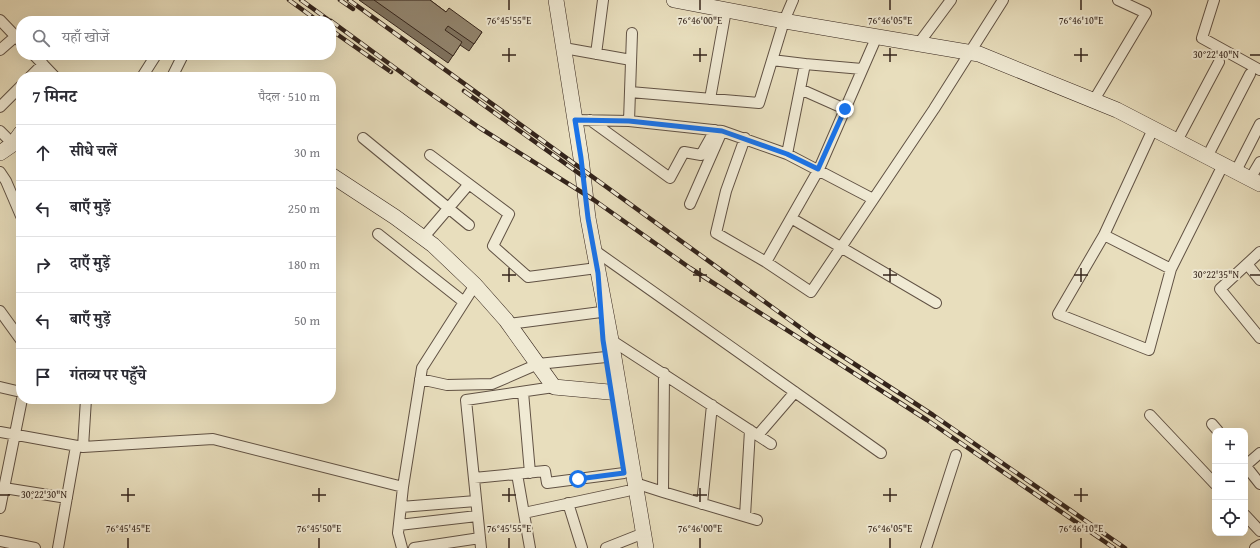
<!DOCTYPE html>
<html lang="hi">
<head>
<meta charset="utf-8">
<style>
  body { margin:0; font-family:"Gentium Book Plus","Noto Serif Devanagari",serif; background:#f2f2f3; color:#2b2b33 }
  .controls { position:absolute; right:12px; bottom:12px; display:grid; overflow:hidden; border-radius:8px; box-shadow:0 4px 16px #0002 }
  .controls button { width:36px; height:36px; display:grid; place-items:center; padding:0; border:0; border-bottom:1px solid #e1e1e2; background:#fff; color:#2b2b33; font:20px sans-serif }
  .stop { position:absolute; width:12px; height:12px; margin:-9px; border:3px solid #1a73e8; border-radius:50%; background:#fff }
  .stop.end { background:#1a73e8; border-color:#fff; box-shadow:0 1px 4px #0008 }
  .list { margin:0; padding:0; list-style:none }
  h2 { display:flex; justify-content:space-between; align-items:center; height:52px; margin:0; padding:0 16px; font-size:17px }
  h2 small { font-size:13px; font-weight:400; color:#7c7c81 }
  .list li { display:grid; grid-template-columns:26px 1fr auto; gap:12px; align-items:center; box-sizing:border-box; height:56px; padding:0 16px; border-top:1px solid #e1e1e2 }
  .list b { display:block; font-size:15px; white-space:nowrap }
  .list em { font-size:13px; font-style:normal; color:#7c7c81 }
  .icon { flex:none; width:22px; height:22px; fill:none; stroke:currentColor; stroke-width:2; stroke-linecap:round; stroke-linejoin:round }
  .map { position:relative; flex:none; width:1260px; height:548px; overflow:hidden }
  .search { position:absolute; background:#fff; box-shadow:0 4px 16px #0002; left:16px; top:16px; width:320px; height:44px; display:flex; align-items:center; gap:10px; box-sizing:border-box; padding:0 14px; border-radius:16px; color:#7c7c81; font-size:15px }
  .panel { position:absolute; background:#fff; box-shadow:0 4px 16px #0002; left:16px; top:72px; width:320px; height:332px; border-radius:16px }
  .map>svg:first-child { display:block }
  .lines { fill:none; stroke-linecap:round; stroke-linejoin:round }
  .street-casing { stroke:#615244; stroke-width:12 }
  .secondary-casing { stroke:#34241b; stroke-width:16 }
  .street { stroke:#f0ead4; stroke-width:10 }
  .secondary { stroke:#f0ead4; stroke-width:15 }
  .rail-casing { stroke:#34241b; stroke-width:4.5 }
  .rail { stroke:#f0ead4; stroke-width:3; stroke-dasharray:9; stroke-linecap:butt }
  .wall { fill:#7e725f; stroke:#34241b }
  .building { fill:#92856f; stroke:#34241b }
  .route { stroke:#1a73e8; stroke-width:5 }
  .ticks { fill:none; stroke:#34241b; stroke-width:1.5 }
  .ticks-label { font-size:10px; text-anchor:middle; fill:#34241b; stroke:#f0ead4; stroke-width:4; stroke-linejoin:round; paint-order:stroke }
</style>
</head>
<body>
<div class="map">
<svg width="1260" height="548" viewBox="0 0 1260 548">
  <rect width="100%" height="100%" fill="#e8debd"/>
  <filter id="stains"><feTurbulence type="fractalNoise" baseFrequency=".005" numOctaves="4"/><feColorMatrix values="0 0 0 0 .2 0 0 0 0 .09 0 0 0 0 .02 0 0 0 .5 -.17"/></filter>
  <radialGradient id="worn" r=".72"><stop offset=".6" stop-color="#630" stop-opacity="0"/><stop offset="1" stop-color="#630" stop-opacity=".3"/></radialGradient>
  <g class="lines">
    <defs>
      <path id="street" d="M1214 0 1202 38 1260 70
        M0 20 21 42
        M919 43 951 0
        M564 48 631 60
        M0 50 16 36
        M596 54 603 0
        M34 55 55 77
        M772 60 805 64 862 69
        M30 77 43 64
        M142 77 156 55
        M172 77 183 55
        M800 89 845 109
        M630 92 759 103 784 21 793 0
        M710 99 726 10
        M1094 100 1146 13 1118 0
        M0 107 21 86
        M575 120 629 121 722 131 787 154 873 199
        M590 120 670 178 684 152 701 155 715 130
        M629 121 632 33
        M1153 129 1104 235 1058 314 1149 350 1171 269 1223 165
        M0 131 13 144
        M363 138 469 225
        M745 138 726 191 716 233 766 262 811 292 934 109 1003 0
        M1177 141 1219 62
        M787 154 805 64
        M430 155 509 214 493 246 528 277 597 268
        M1207 157 1250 74
        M1236 171 1260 124
        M0 172 6 181 21 216
        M1250 179 1260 162
        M690 204 722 131
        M791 218 936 303
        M378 234 464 302
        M1104 235 1171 269
        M423 238 469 184
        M594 250 881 453
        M1260 252 1220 289 1260 338
        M766 262 819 169 877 36
        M1247 264 1260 280
        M0 311 21 340
        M509 324 601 312
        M611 340 771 444
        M420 379 447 385 492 384 538 364 606 357
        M0 387 21 392
        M523 392 530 473
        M1150 415 1215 484
        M1212 424 1218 431
        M0 432 83 447 213 439 403 487
        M758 435 795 392
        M83 447 86 399
        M1245 465 1260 484
        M1245 466 1260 453
        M517 474 530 548
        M474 478 545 471 547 483 624 473
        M635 483 663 492 757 520
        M4 488 67 498
        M663 492 664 373
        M568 503 582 548
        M702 504 712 405
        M401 507 476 501
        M0 508 22 399
        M524 513 627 491
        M1245 515 1260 531
        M745 516 750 430
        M399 525 477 516
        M0 541 35 548
        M58 548 76 446
        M402 548 398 533 403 487 422 368 475 285
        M414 548 480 538
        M481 548 466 400 554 387
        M606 548 644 533
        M926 548 956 455
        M1255 548 1260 545"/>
      <path id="secondary" d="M556 0 581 158 588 218 611 340 646 548
        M674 0 784 21 979 54 1117 110 1260 184
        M0 153 13 144 21 133
        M331 175 395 217 433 245 475 285 506 320 554 387 620 393"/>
    </defs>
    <use href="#street" class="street-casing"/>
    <use href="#secondary" class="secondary-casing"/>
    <use href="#street" class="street"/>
    <use href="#secondary" class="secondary"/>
    <defs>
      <path id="rail" d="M289 0 318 21
        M301 0 330 21
        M340 0 353 9
        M349 0 816 339 933 415 1125 548
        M331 21 421 87 480 128 594 200 690 268 927 420 1114 548
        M331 30 391 72
        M464 91 584 177"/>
    </defs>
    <use href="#rail" class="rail-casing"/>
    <use href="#rail" class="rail"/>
  </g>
  <path class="wall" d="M359 0H430L446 12 482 32 469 51 460 45 448 63Z"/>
  <path class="building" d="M374 0H430L446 12 449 8 482 32 474 44 448 26 445 30 462 42 453 56Z"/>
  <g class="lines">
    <path class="route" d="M578 479 624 473 603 340 598 273 588 218 581 158 575 120 629 121 722 131 787 154 818 169 845 109"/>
  </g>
  <path class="ticks" d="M509 0V10M700 0V10M890 0V10M1081 0V10M509 48V62M700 48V62M890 48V62M1081 48V62M502 55H516M693 55H707M883 55H897M1074 55H1088M1250 55H1260M509 268V282M700 268V282M890 268V282M1081 268V282M502 275H516M693 275H707M883 275H897M1074 275H1088M1250 275H1260M128 488V502M319 488V502M509 488V502M700 488V502M890 488V502M1081 488V502M0 495H10M121 495H135M312 495H326M502 495H516M693 495H707M883 495H897M1074 495H1088M128 538V548M319 538V548M509 538V548M700 538V548M890 538V548M1081 538V548"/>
  <g class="ticks-label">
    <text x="509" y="24">76°45'55"E</text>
    <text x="700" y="24">76°46'00"E</text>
    <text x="890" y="24">76°46'05"E</text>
    <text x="1081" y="24">76°46'10"E</text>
    <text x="1216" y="58">30°22'40"N</text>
    <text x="1216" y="278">30°22'35"N</text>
    <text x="44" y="498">30°22'30"N</text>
    <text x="128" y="532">76°45'45"E</text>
    <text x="319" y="532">76°45'50"E</text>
    <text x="509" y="532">76°45'55"E</text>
    <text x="700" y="532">76°46'00"E</text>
    <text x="890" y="532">76°46'05"E</text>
    <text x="1081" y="532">76°46'10"E</text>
  </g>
  <rect width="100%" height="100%" filter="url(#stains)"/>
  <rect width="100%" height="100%" fill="url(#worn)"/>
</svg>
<div class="controls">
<button>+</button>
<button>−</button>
<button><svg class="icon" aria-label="locate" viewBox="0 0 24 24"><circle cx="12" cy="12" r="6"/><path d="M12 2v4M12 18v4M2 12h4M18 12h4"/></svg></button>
</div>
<div class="stop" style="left:578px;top:479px"></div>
<div class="stop end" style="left:845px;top:109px"></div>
<div class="search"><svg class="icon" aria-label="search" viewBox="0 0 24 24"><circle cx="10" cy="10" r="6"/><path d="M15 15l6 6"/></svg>यहाँ खोजें</div>
<section class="panel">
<h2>7 मिनट<small>पैदल · 510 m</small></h2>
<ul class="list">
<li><svg class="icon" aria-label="ahead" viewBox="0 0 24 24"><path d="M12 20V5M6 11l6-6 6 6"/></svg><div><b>सीधे चलें</b></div><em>30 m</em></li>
<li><svg class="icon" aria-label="left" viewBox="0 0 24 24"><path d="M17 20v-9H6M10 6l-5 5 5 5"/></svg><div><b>बाएँ मुड़ें</b></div><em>250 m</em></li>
<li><svg class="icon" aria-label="right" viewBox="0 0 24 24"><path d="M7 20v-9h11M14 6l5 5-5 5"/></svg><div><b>दाएँ मुड़ें</b></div><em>180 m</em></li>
<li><svg class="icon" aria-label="left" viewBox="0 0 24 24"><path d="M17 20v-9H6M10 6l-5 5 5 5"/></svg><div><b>बाएँ मुड़ें</b></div><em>50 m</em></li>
<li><svg class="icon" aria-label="arrive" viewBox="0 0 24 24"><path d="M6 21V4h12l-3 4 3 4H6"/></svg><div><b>गंतव्य पर पहुँचे</b></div></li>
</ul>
</section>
</div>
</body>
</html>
